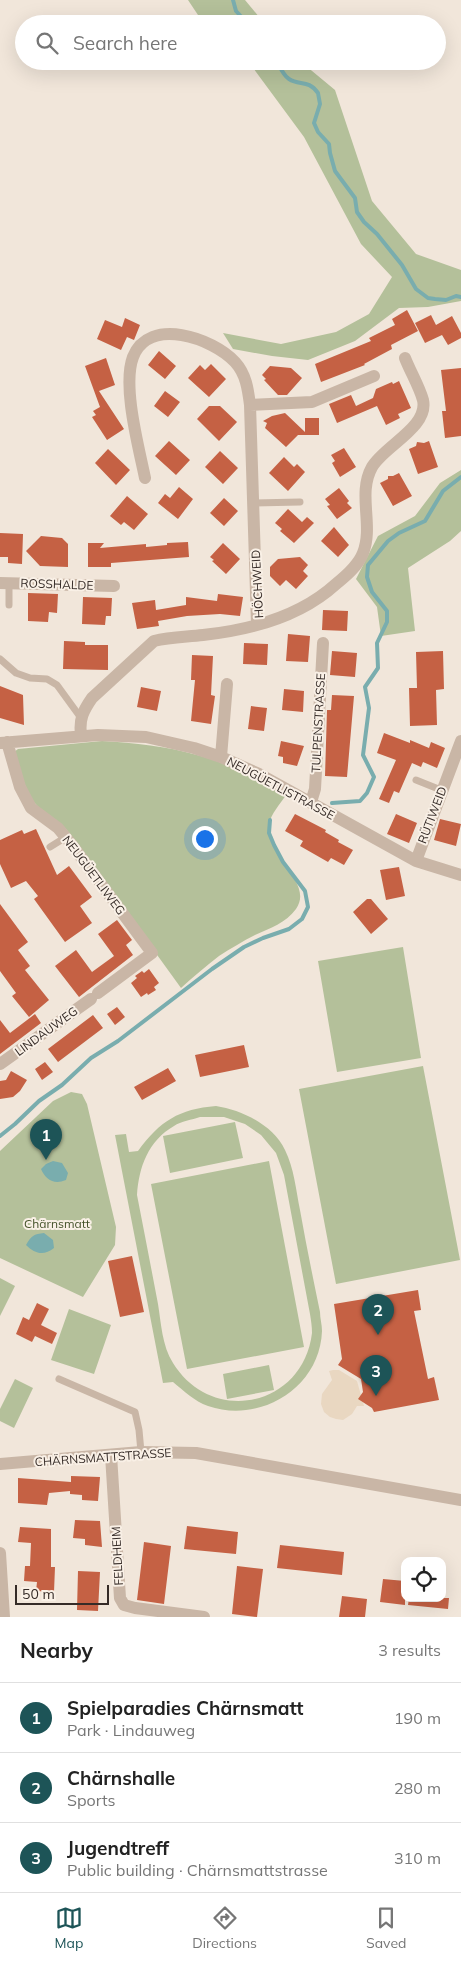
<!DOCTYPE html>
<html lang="en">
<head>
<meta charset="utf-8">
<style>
  body { margin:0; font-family:Mulish,sans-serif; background:#f6f6f6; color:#222 }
  .controls { position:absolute; right:15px; bottom:15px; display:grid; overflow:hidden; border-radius:10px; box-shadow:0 5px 20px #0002 }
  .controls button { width:45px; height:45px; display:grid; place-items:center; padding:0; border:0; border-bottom:1px solid #e0e0e0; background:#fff; color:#222; font:25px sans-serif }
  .scale { position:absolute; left:15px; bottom:12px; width:94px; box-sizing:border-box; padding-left:5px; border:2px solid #352b27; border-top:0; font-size:14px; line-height:18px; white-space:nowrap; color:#352b27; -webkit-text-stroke:4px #f9f0e6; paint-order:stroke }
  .you { position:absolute; left:204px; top:838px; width:18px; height:18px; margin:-12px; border:4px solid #fff; border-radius:50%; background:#1a73e8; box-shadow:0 0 0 8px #1a73e833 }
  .badge { display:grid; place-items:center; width:32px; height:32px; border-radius:50%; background:#1d5457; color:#fff; font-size:16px; font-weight:700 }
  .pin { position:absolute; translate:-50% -41px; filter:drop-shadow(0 1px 2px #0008) }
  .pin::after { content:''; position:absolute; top:26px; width:18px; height:15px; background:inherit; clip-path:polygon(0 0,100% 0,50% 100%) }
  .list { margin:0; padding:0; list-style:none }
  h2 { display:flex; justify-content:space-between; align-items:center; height:65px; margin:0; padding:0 20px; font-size:21px }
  h2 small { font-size:16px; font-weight:400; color:#767676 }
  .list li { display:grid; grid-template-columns:32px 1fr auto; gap:15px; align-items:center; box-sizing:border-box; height:70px; padding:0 20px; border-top:1px solid #e0e0e0 }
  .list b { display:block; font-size:19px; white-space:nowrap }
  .list p { margin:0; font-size:16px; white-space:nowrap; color:#767676 }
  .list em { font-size:16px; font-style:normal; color:#767676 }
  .icon { flex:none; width:28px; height:28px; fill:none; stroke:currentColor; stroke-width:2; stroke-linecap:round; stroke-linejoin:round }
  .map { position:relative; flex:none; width:461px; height:1617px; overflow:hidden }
  .search { position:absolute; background:#fff; box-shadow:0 5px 20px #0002; left:15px; right:15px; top:15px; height:55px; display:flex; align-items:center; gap:12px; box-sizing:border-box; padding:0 18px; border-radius:28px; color:#767676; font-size:19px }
  .sheet { height:275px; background:#fff }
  nav { display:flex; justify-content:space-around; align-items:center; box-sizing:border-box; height:70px; border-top:1px solid #e0e0e0; background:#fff; font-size:14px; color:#767676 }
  nav a { display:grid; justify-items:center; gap:2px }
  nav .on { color:#1d5457 }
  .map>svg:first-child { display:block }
  .green { fill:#b4c09a; fill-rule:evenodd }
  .plaza { fill:#e9d7c1 }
  .water { fill:#79adae }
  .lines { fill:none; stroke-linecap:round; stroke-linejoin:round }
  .stream { stroke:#79adae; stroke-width:4 }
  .building { fill:#c56144 }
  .service { stroke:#c9b6a6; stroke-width:7 }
  .minor { stroke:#c9b6a6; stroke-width:12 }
  .labels { text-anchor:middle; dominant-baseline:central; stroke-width:4; stroke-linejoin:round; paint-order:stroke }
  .street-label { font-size:12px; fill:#352b27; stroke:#f9f0e6 }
  .park-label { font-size:12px; fill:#45532b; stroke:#f9f0e6 }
</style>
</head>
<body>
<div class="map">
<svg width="461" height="1617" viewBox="0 0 461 1617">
  <rect width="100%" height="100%" fill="#f1e6da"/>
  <path class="green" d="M188 0H245L265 24H204Z
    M248 61H300L335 90 372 201 416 254 461 270V301L428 307 399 308 355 341 308 360 272 356 233 349 223 333 281 344 336 332 369 314 392 277 361 244 304 137Z
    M461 470V531L450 541 408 568 415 631 381 636 377 607 356 579 378 536 415 516 440 483Z
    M102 741C135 743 166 746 197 755 229 763 257 780 286 795 280 804 271 814 269 824 263 855 315 882 296 909 286 923 270 928 255 935 243 941 230 949 219 956 206 966 193 977 181 988L66 829 43 812 29 797 14 752 18 749Z
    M403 947 421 1058 337 1072 318 961Z
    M423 1066 460 1260 336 1284 299 1089Z
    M71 1092 82 1094 87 1104 116 1227 115 1245 83 1297 0 1258V1151L53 1101Z
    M216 1106C242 1110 273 1125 285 1150 294 1168 296 1190 300 1210 306 1244 313 1278 320 1312 320 1318 322 1325 322 1331 320 1388 260 1424 208 1406 194 1401 184 1391 173 1382L163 1383 115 1135 126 1134 129 1152 138 1151C160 1121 179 1109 216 1106ZM200 1117H224L245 1124 261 1135 276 1153 284 1175 310 1314C311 1320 312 1327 312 1333 303 1407 212 1426 173 1363 162 1346 161 1322 158 1304 151 1267 144 1231 137 1195 139 1167 148 1141 174 1126 181 1121 192 1120 200 1117Z
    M235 1122 243 1158 170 1173 163 1136Z
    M269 1161 304 1347 187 1369 151 1184Z
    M0 1278 15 1286 0 1316Z
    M69 1309 111 1325 94 1374 51 1360Z
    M269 1365 274 1390 227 1399 223 1374Z
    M15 1379 33 1388 14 1428 0 1421V1409Z"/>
  <path class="plaza" d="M333 1370H339L357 1381 364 1406H357L352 1414 343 1420 336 1419 330 1417 324 1412 321 1404 322 1394 332 1380 329 1371Z"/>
  <path class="water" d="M53 1161 62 1163 68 1173 66 1180C54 1185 46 1180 41 1169L46 1164Z
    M44 1233 53 1240 54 1248C44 1256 35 1254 26 1245 31 1236 34 1234 44 1233Z"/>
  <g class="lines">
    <path class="stream" d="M233 0 236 11 248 24
      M277 61C280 67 283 75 289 79 300 86 308 79 318 93L320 104 314 123 318 132 329 144 330 153 335 171 355 198 357 212 364 222 377 234 402 265 416 289 428 298 435 299 446 300 456 296 461 297
      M332 803 360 801 367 793 374 777 363 755 369 708 365 687 378 668 377 643 387 622V611L372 592 367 577 368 565 388 541 399 533 425 521 443 491 461 477
      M0 1136 15 1124 39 1101 62 1085 91 1058 118 1041 212 969 244 947 263 938 289 929 302 919 308 907 305 891 283 862 274 845 269 833 270 820"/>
  </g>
  <path class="building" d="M407 310 418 331 391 345 392 349 364 364 365 365 321 382 315 364 371 341 369 338 395 325 392 319Z
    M431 315 436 325 452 316 461 333V338L448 345 442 335 425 343 415 323Z
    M125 318 140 325 134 340 127 337 121 350 97 339 105 320 122 327Z
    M159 351 176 366 165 379 148 365Z
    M106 358 115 385 99 391 124 429 107 440 92 417 96 415 93 411 100 407 85 366Z
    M211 364 226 379 209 397 188 378 200 365 205 370Z
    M270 366 291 368 302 378 287 395H278L264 380 266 379 262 375Z
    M461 368V436L445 438 442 411H446L441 370Z
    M399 381 411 408 398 414 400 418 386 425 377 406 337 423 329 404 351 395 356 406 373 398 376 389 392 382 393 384Z
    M165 391 180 402 168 417 154 406Z
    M209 406H220L237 422 219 441 197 419Z
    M285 413 305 432V418H319V435H298L286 447 265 428 267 423 263 421 272 416Z
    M169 441 190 460 176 475 155 456Z
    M429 441 438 467 418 474 409 449 416 446 417 442 424 443Z
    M344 448 356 467 340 477 332 463 335 461 331 455Z
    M108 449 130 470 116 485 95 463Z
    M220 451 238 468 223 484 205 467Z
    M284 457 294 467 297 464 305 472 288 491 269 473Z
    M399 473 412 496 393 506 380 483 388 479V476H393Z
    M179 487 193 499 178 519 158 503 165 494 170 498Z
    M339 488 349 501 347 503 352 508 337 519 327 506 330 505 325 499Z
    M127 496 148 514 134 530 124 522 121 525 110 516Z
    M224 498 238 511 224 526 210 513Z
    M288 509 302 522 307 517 314 523 294 543 280 531 282 529 275 523Z
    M334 527 349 545 338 557 321 541Z
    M0 533 23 534 22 564 8 563V557H0Z
    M41 536 62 538 68 544V567L40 566 26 551Z
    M188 542 189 557 111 563V567H88V543H104L100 548 146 544V547L167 545V543Z
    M223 543 240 559 226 574 212 561 214 560 210 557Z
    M300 557 308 565 303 571 308 576 296 589 286 580 280 586 270 576V567L278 559Z
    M28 593 58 594 57 613 49 612 48 622 28 621Z
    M218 594 243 597 240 616 220 614 187 616 158 621 159 626 137 629 132 603 155 600 156 610 186 605V597L217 601Z
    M83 597 112 598 111 616H106L105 625 82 624Z
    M323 610 348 611 347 631 322 630Z
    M288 634 310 636 308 662 286 661Z
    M64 641 85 642V645H108V670L63 669Z
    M244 643 268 644 267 665 243 664Z
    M332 651 357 653 355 677 330 675Z
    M443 651 444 689 436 690 437 725 410 726 409 688H417L416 652Z
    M192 655 213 656 211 695 215 696 211 724 191 721 195 680H191Z
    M0 686 23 695 24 725 0 718Z
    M141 687 161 691 157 711 137 707Z
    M284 689 304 691 303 712 282 710Z
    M332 695 354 696 347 777 325 776 327 710H331Z
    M251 706 267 708 264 731 248 729Z
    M384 733 410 743V740L429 748 431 742 445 748 437 768 423 762 421 767 412 763 399 793 394 791 389 803 379 799 396 760 377 753Z
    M281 741 304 746 297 766 283 763V757L278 756Z
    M295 814 326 830 325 832 339 840 338 842 353 850 344 865 331 858 328 862 300 846 303 841 285 831Z
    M396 814 417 823 409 843 387 834Z
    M440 819 461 824 456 846 434 840Z
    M36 829 57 875 69 866 92 897 80 906 92 923 65 942 34 899 38 896 26 881 11 888 0 864V840L22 830 24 834Z
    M399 867 405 896 386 900 380 870Z
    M367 899H371L388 919 371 934 353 912Z
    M0 904 28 942 18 950 30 966 25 970 49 1000 29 1017 12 996 16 993 0 971Z
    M117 920 132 940 126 945 133 955 79 997 55 966 76 950 92 972 114 956 98 934Z
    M149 969 159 983 154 987 156 990 148 995 147 993 141 997 131 983 137 978 135 976 142 971 144 973Z
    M117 1007 125 1017 115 1025 107 1014Z
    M35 1014 41 1023 0 1054V1020L10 1033Z
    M93 1015 103 1028 58 1062 48 1049Z
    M244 1045 249 1067 200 1077 195 1055Z
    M45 1062 53 1072 42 1080 35 1069Z
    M168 1068 176 1081 142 1100 134 1087Z
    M11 1071 27 1080 20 1091 13 1097 0 1099V1081L6 1080Z
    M132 1256 144 1312 120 1317 108 1261Z
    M418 1290 421 1310 414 1311 428 1379 434 1377 439 1400 374 1412 372 1408 358 1399 363 1392 361 1379 338 1365 342 1359 334 1304Z
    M37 1303 49 1309 41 1325 57 1333 52 1344 35 1336 32 1342 16 1334 23 1317 29 1320Z
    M71 1476 100 1477 98 1501 82 1500V1495L70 1494V1491L49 1493 47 1505 18 1503V1478L71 1482Z
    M75 1520 100 1521 102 1547 85 1545V1539L73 1538Z
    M187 1526 238 1532 236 1554 184 1549Z
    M20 1527 51 1529V1567H55L54 1592 36 1591 37 1582 24 1581 25 1566H30L31 1543 18 1542Z
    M144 1542 171 1546 164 1604 137 1600Z
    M280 1545 344 1552 342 1575 277 1568Z
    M237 1566 263 1569 257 1617 232 1614Z
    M78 1571 100 1572 98 1611 77 1610Z
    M383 1579 405 1581V1605L380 1602Z
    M342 1596 367 1599 365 1617H339Z
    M409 1598H449L448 1609 408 1605Z"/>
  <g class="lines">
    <path class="service" d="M254 503 300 502
      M9 605V583
      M0 659 16 673 30 678 47 679 57 685 81 718
      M416 780 441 790
      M50 847 66 837
      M59 1379 135 1412 139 1430 141 1452"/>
    <path class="minor" d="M250 405 312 402 374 376
      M145 478C139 448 122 386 133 357 149 316 213 338 235 362 246 374 248 389 250 405L257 624
      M0 583 114 586
      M81 735C79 719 83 711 92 698L154 641C170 637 186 637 203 635 250 630 301 616 336 584 346 576 358 566 363 553 374 525 357 494 372 467 384 446 429 427 423 400 419 386 410 371 405 358
      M7 742 20 787 31 808 58 828 72 845 152 953 98 993
      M0 743 98 735 146 737 194 748 221 757 259 774 416 861 461 875
      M221 757 227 684
      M311 802 315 789 323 643
      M416 861 461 741
      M0 1064 91 999
      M111 1455 120 1598 124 1605 135 1608 204 1617
      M0 1464 141 1452 196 1453 461 1500
      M0 1553 4 1617"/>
  </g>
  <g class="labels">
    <g class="street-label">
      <text transform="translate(57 584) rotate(2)">ROSSHALDE</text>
      <text transform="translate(257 584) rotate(-93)">HÖCHWEID</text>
      <text transform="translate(318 723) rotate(-87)">TULPENSTRASSE</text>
      <text transform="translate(281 788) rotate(28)">NEUGÜETLISTRASSE</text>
      <text transform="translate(432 815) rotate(-69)">RÜTIWEID</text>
      <text transform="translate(94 875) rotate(53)">NEUGÜETLIWEG</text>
      <text transform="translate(46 1031) rotate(-36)">LINDAUWEG</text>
      <text transform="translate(103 1457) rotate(-4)">CHÄRNSMATTSTRASSE</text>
      <text transform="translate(117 1556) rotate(-93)">FELDHEIM</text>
    </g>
    <g class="park-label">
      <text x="57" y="1223">Chärnsmatt</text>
    </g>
  </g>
</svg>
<div class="controls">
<button><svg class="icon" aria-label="locate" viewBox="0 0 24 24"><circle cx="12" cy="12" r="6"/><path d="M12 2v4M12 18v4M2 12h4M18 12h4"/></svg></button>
</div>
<div class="scale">50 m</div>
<div class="you"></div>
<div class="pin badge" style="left:46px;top:1160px">1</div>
<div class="pin badge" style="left:378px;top:1335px">2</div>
<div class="pin badge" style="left:376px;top:1396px">3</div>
<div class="search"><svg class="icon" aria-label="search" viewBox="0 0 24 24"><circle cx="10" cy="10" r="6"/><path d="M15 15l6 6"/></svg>Search here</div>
</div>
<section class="sheet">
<h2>Nearby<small>3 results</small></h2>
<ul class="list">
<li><span class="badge">1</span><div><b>Spielparadies Chärnsmatt</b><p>Park · Lindauweg</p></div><em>190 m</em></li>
<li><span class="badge">2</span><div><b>Chärnshalle</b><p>Sports</p></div><em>280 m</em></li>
<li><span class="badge">3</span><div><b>Jugendtreff</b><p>Public building · Chärnsmattstrasse</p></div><em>310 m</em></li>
</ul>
</section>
<nav>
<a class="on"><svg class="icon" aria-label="map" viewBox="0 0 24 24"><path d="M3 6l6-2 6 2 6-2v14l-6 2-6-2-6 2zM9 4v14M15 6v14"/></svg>Map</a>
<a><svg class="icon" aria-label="directions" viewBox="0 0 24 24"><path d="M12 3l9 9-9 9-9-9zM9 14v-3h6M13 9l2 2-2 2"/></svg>Directions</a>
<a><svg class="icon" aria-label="saved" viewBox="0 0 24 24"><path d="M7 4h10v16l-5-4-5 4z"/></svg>Saved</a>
</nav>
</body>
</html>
